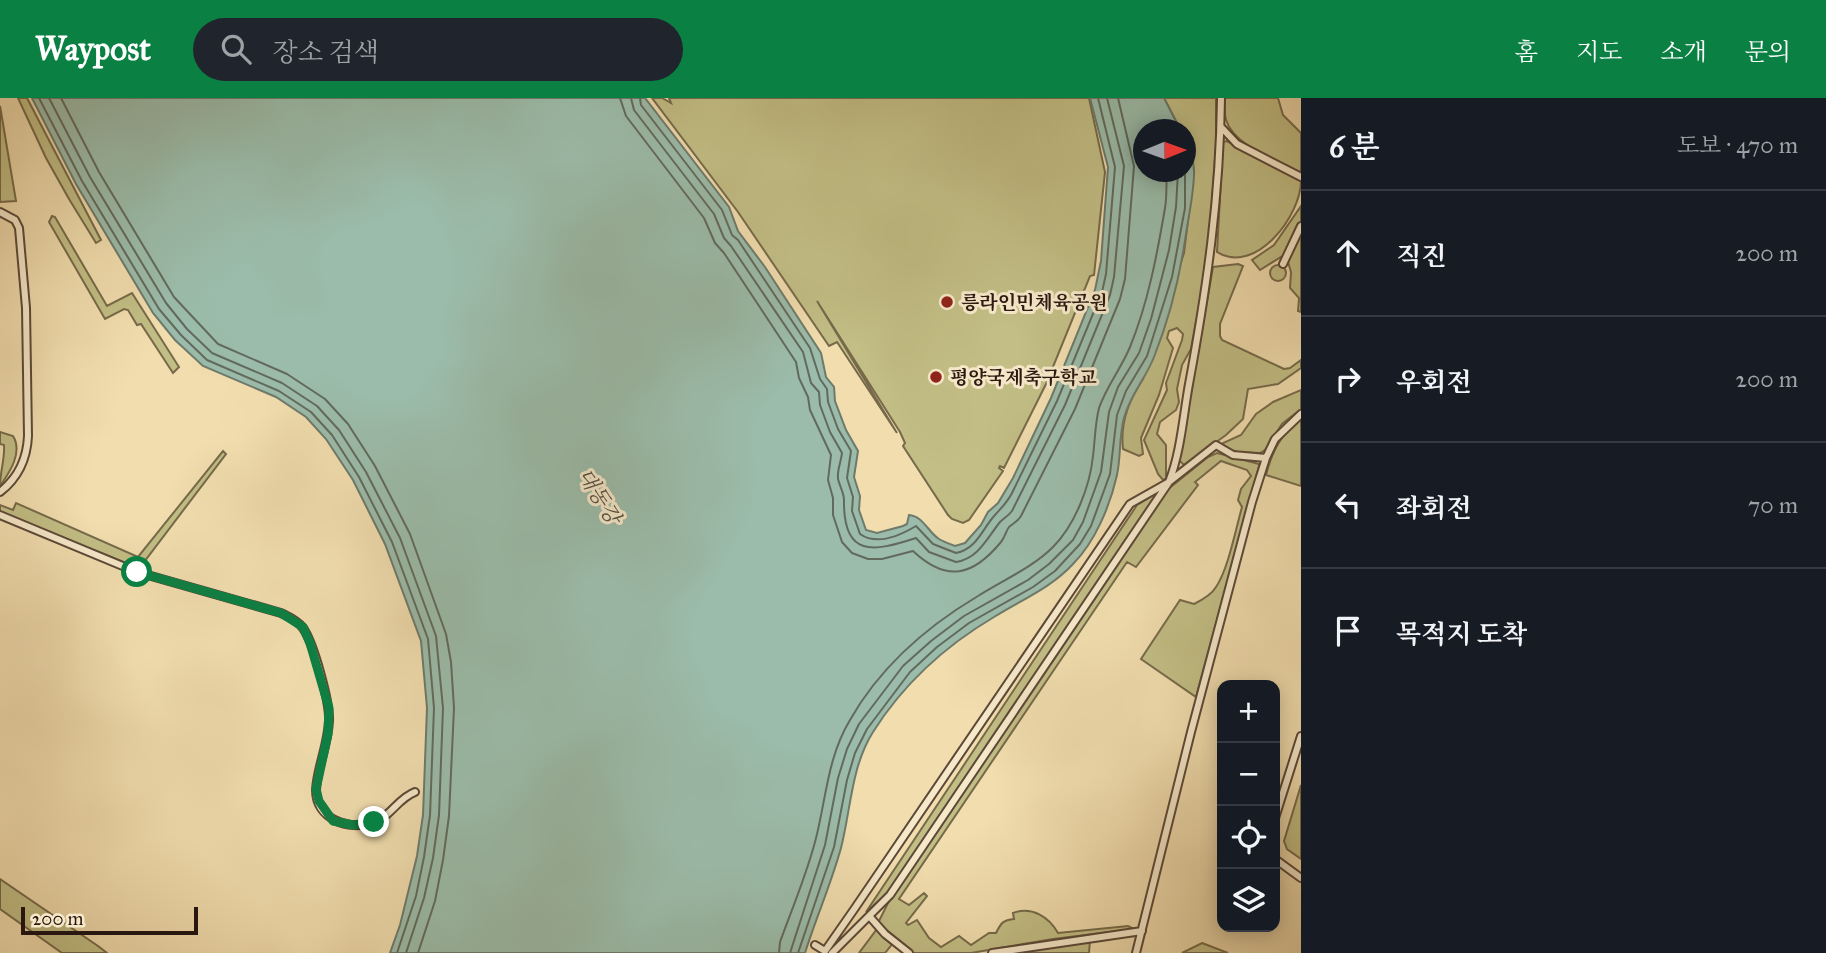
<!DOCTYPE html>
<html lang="ko">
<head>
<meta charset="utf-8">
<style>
  body { margin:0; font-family:"IM FELL Great Primer","Noto Serif KR",serif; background:#20242c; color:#f1f3f6 }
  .controls { position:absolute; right:21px; bottom:21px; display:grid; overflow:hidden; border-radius:14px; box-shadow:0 4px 18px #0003 }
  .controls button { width:63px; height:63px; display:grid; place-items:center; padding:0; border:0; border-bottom:2px solid #363941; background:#171b24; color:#f1f3f6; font:35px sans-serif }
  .compass { position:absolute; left:1133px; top:21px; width:63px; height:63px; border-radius:50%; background:#171b24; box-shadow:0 4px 18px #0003; rotate:89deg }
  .scale { position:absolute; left:21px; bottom:18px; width:177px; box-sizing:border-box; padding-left:7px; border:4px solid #2a1710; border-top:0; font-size:19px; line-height:24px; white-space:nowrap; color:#2a1710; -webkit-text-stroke:5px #f6e9ca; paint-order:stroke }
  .stop { position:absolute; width:21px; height:21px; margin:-16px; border:5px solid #0b8043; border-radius:50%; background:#fff }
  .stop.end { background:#0b8043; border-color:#fff; box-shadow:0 2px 7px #0008 }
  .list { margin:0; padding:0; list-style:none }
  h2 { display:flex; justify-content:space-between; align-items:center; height:91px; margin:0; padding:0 28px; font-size:30px }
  h2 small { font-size:23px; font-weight:400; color:#9ea1a6 }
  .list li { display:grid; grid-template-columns:46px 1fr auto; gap:21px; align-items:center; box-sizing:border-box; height:126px; padding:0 28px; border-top:2px solid #363941 }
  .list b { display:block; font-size:26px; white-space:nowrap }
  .list em { font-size:23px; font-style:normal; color:#9ea1a6 }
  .icon { flex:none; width:38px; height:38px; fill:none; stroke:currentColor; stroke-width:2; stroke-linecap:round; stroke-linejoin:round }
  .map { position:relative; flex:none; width:1301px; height:855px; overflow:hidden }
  header { display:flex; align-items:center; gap:42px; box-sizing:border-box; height:98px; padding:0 35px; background:#0b8043; color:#fff }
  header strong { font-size:33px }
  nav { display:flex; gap:38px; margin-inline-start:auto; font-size:24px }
  .search { width:490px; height:63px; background:#20242c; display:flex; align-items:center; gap:18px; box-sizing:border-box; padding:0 24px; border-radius:38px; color:#9ea1a6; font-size:26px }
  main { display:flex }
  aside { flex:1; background:#171b24 }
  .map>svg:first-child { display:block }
  .green { fill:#c2be85; stroke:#766a4a; stroke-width:2 }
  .water { fill:#9bbcaa; stroke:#6e7a6c; stroke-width:2 }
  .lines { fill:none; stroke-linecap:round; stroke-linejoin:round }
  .shore { stroke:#626a5d; stroke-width:2 }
  .minor-casing { stroke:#5c4838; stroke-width:10 }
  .minor { stroke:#f6e9ca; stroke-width:6 }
  .route { stroke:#0b8043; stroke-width:9 }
  .poi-dot { fill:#8f2418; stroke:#f6e9ca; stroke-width:2.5 }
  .labels { text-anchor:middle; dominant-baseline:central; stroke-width:6; stroke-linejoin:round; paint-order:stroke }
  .poi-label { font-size:19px; font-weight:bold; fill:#2a1710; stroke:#f6e9ca; text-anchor:start }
  .water-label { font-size:21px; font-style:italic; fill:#525146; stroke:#f6e9ca }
</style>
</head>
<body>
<header>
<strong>Waypost</strong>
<div class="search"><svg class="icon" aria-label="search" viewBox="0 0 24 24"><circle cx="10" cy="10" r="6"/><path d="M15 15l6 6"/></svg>장소 검색</div>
<nav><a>홈</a><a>지도</a><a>소개</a><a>문의</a></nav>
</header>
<main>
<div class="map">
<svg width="1301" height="855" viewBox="0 0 1301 855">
  <rect width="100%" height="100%" fill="#f1ddae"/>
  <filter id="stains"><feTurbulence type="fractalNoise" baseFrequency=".00286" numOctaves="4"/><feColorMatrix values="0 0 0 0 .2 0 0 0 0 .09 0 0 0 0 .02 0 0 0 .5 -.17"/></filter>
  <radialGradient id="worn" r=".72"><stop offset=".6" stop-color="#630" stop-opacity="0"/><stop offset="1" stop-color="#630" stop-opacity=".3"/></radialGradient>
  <path class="green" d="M18 0H27L101 142 96 145 69 101 46 60Z
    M652 0H662L671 5 669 0H1089L1105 74 1094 177 1090 178 1046 286 1004 370 1000 368 999 370 1003 373 969 422 963 425 952 421 948 417 903 348 905 345 900 334 817 203 897 335 837 244 829 248 738 114Z
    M1164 0H1216V46L1208 159 1191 251 1182 267 1177 291 1179 304 1176 312 1160 324 1157 336 1166 347V380L1163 382 1158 376 1144 342 1167 292 1166 285 1182 242 1183 236 1177 230 1169 233 1167 240 1173 250 1159 297 1141 340 1143 356 1139 358 1123 351C1120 325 1128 303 1143 281L1184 155 1194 73 1191 56 1186 43 1185 32 1180 31Z
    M1225 0H1278L1283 17 1301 35V75C1278 63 1234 48 1226 22 1224 15 1225 7 1225 0Z
    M0 8 16 103 0 104Z
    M1227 43 1301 83C1301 117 1256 178 1217 154L1223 44Z
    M1301 108V124L1284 157 1260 172 1252 162 1274 147Z
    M52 118 55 119 107 208 132 195 179 269 173 275 141 226 137 227 128 212 124 211 105 221 49 124Z
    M1301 134V214L1298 213 1299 200 1290 190 1291 174 1288 164Z
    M1238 166 1243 168 1220 226V238L1222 242 1284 271 1290 270 1301 262V270L1278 286 1248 291 1243 321 1226 337 1184 367 1180 363V358L1213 169Z
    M1270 175a8 8 0 1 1 16 0a8 8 0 1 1-16 0Z
    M1301 292V311L1282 326 1265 352 1260 355 1238 354 1224 350 1223 345 1241 337 1256 316 1273 304Z
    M1301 319V388L1266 377C1273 350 1281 338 1301 319Z
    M0 334 13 338C23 354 10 374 0 388 0 374 5 361 4 347L0 346Z
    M223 353 226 356 141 468 136 469 0 414V407L13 412 16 405 138 459Z
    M1217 355 1259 366V368L1196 599 1141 561 1180 502 1194 506C1202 502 1212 496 1216 489 1228 472 1236 430 1242 409L1238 402 1241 391 1251 378 1247 372 1221 363 1195 384 1198 387 1136 469 1127 464 899 801 909 807 924 795 927 798 906 825 908 827 917 822 929 840 941 849 959 838 971 847 989 835H996C1001 825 1003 822 1014 821L1013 815C1032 808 1049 819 1058 835L1128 828 1134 831 1053 841 971 855H914L878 825 888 805 1167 392 1208 359Z
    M1155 396 1157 397 889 794 866 814 1137 407Z
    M1301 687V761L1287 751 1284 743Z
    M0 781 98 848 107 855H62L0 811Z
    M877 831 893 845 885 855H859Z
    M1090 842 1089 855H1005Z
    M1202 845 1228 855H1182Z"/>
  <path class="water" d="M32 0H645L729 109 738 133 765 169 821 255 826 279 834 289 835 303 846 332 858 353 854 379 860 398 859 412 866 432 877 435 903 428 907 426 909 417C923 418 928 434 939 441 944 444 950 446 955 448L965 445 981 427 988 414 998 405 1013 380 1051 300 1095 192 1101 163 1108 69 1090 0H1164L1180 31 1143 32V74H1185L1186 43C1190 53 1194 63 1194 74 1194 95 1189 115 1186 136 1180 178 1170 219 1154 259 1146 280 1130 297 1124 320 1119 338 1121 358 1117 377 1110 408 1095 444 1073 466 1051 490 1021 502 994 519 945 548 904 585 873 634 851 669 851 711 841 750 831 786 816 820 805 855H390L400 827 417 758 423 717 427 610 421 543 385 446 353 382 326 341 306 319 276 299 203 268 175 242 153 215 76 86Z"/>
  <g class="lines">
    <path class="shore" d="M39 0 82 83 159 211 181 237 207 262 279 293 311 314 332 337 359 379 392 444 428 541 434 610 430 717 424 759 416 798 397 855
      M49 0 90 79 166 205 187 231 212 255 282 285 317 308 339 332 366 374 400 440 436 538 443 610 439 717 433 760 424 800 406 855
      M61 0 99 74 174 199 218 246 287 276 325 301 348 326 375 368 410 436 446 536 451 564 454 610 449 718 443 762 435 803 418 855
      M620 0 626 18 704 120 715 145 724 155 796 264 799 280 808 299 810 312 831 357 828 382 833 400V417L842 444 852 455 868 461H882L913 453C947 485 973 478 1001 444 1005 439 1006 433 1009 429 1014 425 1018 423 1021 418L1075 311 1120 201 1125 181 1134 68 1118 0
      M631 0 634 12 714 116 724 140 731 148 803 254 811 285 819 294 820 307 830 334 842 355C841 364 837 372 838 381 840 389 844 395 844 402 843 460 873 454 916 440L929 454 956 464C979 460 987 440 1000 424 1004 420 1009 417 1012 413L1065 307 1110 197 1114 179 1124 68 1107 0
      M640 0 641 7 722 112 732 137 738 142 810 250 820 281 827 291 828 304 838 331 851 353 847 380 853 399 852 413 860 436C877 448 901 437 916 428L933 446 956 455C977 451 982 431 995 417 1002 409 1007 405 1012 395L1057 303 1102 194 1106 176 1115 69 1098 0
      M779 855 780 844C792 811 806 778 815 744 826 703 827 660 850 622 880 569 926 529 978 498 1003 482 1032 470 1053 449 1075 427 1090 388 1093 358 1095 342 1095 326 1099 310 1107 287 1121 271 1130 249 1148 205 1157 157 1165 110 1167 99 1166 86 1167 74
      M790 855 825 747 838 680 847 651 859 626 903 568 931 543 964 518 1028 482 1049 466 1073 442 1083 424 1101 374 1109 314 1118 289 1139 255 1151 221 1169 152 1176 109 1178 74
      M798 855 834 749 847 682 855 655 867 631 910 574 937 549 969 525 1033 489 1055 473 1080 446 1091 428 1110 376 1117 317 1126 293 1147 258 1172 179 1185 110V65"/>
    <defs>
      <path id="minor" d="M1221 29 1237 46 1301 79
        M0 114 15 122 19 130 26 210 28 338C27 361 18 380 0 394
        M1283 166 1301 128
        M0 417 137 474 281 515C289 519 298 523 303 530 314 546 330 605 329 623 328 647 317 670 316 692 316 722 349 732 372 725 390 720 398 700 415 694
        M1275 720 1301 638
        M1275 761 1301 780
        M870 819 885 836 909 855
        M815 847 825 853 855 810 1130 406 1169 384 1216 347 1233 357 1266 360
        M832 855 890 797 1169 384C1181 353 1183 319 1189 286 1207 189 1220 98 1221 0
        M992 855 1142 833
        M1136 855 1191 634 1252 404 1266 360 1275 341 1301 316"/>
    </defs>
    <use href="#minor" class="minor-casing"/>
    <use href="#minor" class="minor"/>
  </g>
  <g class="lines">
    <path class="route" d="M137 474 281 515 303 529 310 545 329 610 328 636 316 691 319 703 333 723 353 727 374 724"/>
  </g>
  <g class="poi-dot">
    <circle cx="947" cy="204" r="7"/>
    <circle cx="936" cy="279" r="7"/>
  </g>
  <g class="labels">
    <g class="poi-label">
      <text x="961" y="204">릉라인민체육공원</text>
      <text x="950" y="279">평양국제축구학교</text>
    </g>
    <g class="water-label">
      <text transform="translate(599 398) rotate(58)">대동강</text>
    </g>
  </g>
  <rect width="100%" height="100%" filter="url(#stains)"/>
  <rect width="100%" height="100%" fill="url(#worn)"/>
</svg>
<div class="controls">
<button>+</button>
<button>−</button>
<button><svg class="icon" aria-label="locate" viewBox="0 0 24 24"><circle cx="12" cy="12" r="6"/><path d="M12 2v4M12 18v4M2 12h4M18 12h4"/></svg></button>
<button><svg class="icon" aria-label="layers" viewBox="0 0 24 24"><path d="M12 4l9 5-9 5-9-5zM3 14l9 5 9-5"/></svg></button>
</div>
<svg class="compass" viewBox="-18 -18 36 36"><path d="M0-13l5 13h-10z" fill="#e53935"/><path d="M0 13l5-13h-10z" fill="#9ea1a6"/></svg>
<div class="scale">200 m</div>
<div class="stop" style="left:137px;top:474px"></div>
<div class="stop end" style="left:374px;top:724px"></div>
</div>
<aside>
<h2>6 분<small>도보 · 470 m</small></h2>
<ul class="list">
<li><svg class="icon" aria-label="ahead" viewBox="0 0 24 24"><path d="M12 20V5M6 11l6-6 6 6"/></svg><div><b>직진</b></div><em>200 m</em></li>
<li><svg class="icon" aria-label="right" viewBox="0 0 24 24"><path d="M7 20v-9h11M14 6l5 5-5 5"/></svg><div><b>우회전</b></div><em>200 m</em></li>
<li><svg class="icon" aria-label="left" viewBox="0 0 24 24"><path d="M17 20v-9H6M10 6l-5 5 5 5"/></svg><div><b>좌회전</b></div><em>70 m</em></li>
<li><svg class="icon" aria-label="arrive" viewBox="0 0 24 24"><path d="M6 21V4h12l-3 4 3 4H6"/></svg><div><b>목적지 도착</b></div></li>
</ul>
</aside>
</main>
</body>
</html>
